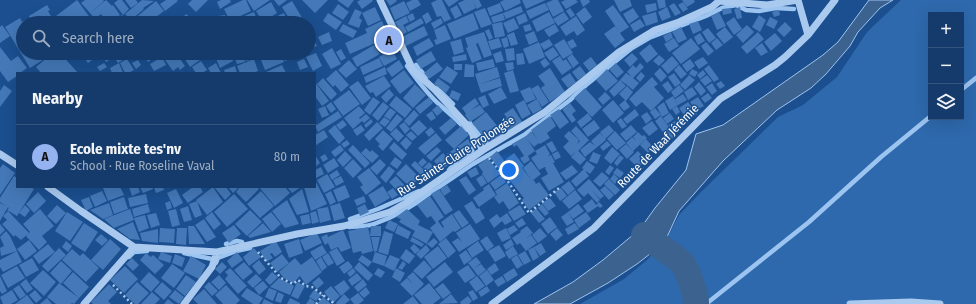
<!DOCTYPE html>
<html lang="en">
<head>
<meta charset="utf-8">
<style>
  body { margin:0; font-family:"Fira Sans Condensed",sans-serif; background:#1d4271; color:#f1f3f6 }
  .controls { position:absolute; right:12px; top:12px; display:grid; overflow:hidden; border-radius:0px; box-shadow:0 4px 16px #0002 }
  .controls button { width:36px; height:36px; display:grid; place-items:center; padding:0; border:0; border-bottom:1px solid #33557e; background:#143b6b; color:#f1f3f6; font:20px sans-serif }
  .you { position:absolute; left:509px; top:170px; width:14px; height:14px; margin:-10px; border:3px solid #fff; border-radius:50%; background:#1a73e8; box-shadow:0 0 0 6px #1a73e833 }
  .badge { display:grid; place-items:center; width:26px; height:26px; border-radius:50%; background:#95b2f1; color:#111; font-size:13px; font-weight:700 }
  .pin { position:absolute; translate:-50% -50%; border:2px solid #fff; box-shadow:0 1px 4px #0006 }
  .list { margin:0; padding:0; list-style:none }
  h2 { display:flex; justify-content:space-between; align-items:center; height:52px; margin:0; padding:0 16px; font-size:17px }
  h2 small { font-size:13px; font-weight:400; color:#9dadc1 }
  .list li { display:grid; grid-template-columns:26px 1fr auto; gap:12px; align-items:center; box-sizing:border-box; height:64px; padding:0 16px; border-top:1px solid #33557e }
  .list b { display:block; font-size:15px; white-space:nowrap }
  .list p { margin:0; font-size:13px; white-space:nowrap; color:#9dadc1 }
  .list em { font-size:13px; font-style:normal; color:#9dadc1 }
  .icon { flex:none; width:22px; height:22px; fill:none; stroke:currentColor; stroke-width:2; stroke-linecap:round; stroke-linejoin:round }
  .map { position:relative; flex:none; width:976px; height:304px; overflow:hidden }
  .search { position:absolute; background:#143b6b; box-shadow:0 4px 16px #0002; left:16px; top:16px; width:300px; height:44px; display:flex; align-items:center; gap:10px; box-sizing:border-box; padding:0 14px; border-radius:22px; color:#9dadc1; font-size:15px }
  .panel { position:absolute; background:#143b6b; box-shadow:0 4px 16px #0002; left:16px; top:72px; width:300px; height:116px; border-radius:0px }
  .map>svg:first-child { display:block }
  .green { fill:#2e69ad; fill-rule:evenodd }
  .water { fill:#3c6290; stroke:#9cc4f0 }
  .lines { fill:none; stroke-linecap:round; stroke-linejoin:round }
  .stream { stroke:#9cc4f0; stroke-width:4.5 }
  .river { stroke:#3c6290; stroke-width:26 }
  .building { fill:#4478b7 }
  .path { stroke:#a9c9ee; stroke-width:2.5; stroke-dasharray:2 3; stroke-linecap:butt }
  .minor { stroke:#a9c9ee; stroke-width:7 }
  .labels { text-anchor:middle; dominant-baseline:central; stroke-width:3; stroke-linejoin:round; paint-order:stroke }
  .street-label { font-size:12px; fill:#fff; stroke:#1b4f8f }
</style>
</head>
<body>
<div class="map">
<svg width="976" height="304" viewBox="0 0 976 304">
  <rect width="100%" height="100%" fill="#1b4f8f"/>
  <path class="green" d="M901 0H976V304H580L624 279 647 260 668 236 679 215 700 193 778 117 803 105 837 77 867 32ZM931 15H961V117H931Z"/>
  <path class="water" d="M869 0H893L880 8 858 32 850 46 826 74 811 88 777 110 723 161 679 211 667 237 659 247 637 264 608 283 570 304H534L573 282 603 260 640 229 655 208 686 170 696 134 723 125 823 55 838 42Z"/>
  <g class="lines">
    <path class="stream" d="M416 65 426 77
      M407 66C417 80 428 95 441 106 450 114 459 121 466 130
      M437 88 453 104
      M961 90 976 78
      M470 123 482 139 488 144
      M449 170 457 161 472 151 474 146 472 137
      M350 219 378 209 419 191
      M349 227C357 226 366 227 374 224 394 217 415 205 431 192L417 202 473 164 524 135 570 100 586 85 632 48 649 38 706 16 722 8 736 5 746 10 759 11 776 8 794 9
      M226 244 237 241 242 242 244 248
      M184 253 212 259
      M129 257 134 252 147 251
      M216 263 218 258 236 251 250 248
      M706 304 809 222 881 157 931 116"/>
    <path class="river" d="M644 235C656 244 671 253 682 263 687 269 697 296 696 304"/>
  </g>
  <path class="building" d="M77 0 94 23H61L56 16Z
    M85 0H103L104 1 90 13 81 3Z
    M106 0 112 6 113 5 120 15 116 18 118 20 114 23H107L101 14 95 19 90 13Z
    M118 0H122L129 9 123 15 114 3Z
    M125 0H136L138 3 131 8Z
    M142 0 154 1 143 8 144 9 131 20 125 14Z
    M166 0H177L178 1 165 11 160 4Z
    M192 0H208L196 12 188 4Z
    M221 0H230L231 2 220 9 217 2Z
    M243 0H246L251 11 230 21 224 9Z
    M247 0H270L254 11Z
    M274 0H287L279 6Z
    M302 0H328L315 13Z
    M337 0H354L348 8Z
    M360 0H372L373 1 362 9 357 2Z
    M386 0H396L397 1 390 6Z
    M412 0H418L421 5 410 11 406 3Z
    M437 0H442L451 19 444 22 441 16 437 17 431 3Z
    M444 0H459L449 7Z
    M465 0H472L476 8 464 14 458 3Z
    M472 0H479L482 6 477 9Z
    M504 0H520L521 3 505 11 500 2Z
    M522 0H546L526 9Z
    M553 0H558L564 11 553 17 546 3Z
    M565 0H576L578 2 566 9 561 2Z
    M580 0H589L590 2 583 7Z
    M614 0H630L632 6 620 12Z
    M657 0H665L666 7 659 9Z
    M682 0H694L695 2 687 7Z
    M156 1 164 11 148 23 143 17 147 23H129Z
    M292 1 304 21 300 23H292L282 7Z
    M404 1 410 13 395 20 390 8Z
    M271 2 277 13 263 22 256 11Z
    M683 2 688 9 683 12 678 5Z
    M500 3 503 11 490 16 487 8Z
    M545 3 549 10 530 19 526 11Z
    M656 3 657 10 647 13 645 5Z
    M674 3 681 13 675 16 669 6Z
    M338 4 349 12 343 20 332 13Z
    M47 5 50 10 48 11 55 23H23V53H54L50 55 52 57 56 53H60L78 73H41L36 67 49 56 30 68 5 27 20 18 22 22 30 18 29 16Z
    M457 5 462 15 455 19 450 9Z
    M613 5 629 27 620 33 605 11Z
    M521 6 523 12 506 19 503 13Z
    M375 7 381 20 368 26 362 13Z
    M585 7 592 17 583 24 576 14Z
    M667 7 671 17 662 21 658 12Z
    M740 7 742 18 737 19 734 9Z
    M485 8 492 24 481 28 474 12Z
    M570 8 575 15 571 18 566 11Z
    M633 8 639 17 629 24 623 14Z
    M731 8 732 13 723 15 722 9Z
    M355 9 362 12 359 18 362 20 359 28 348 24Z
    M779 10 780 15 774 17 772 12Z
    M254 12 257 20 250 23H245L242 17Z
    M428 12 432 20 426 24 422 16Z
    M549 12 555 23 537 32 532 21Z
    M564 12 569 19 558 26 556 23 557 22 556 23 553 19Z
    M656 12 658 22 646 26 642 16Z
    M719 12 726 26 717 30 711 16Z
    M284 13 288 23H262Z
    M328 13 342 22 336 30 323 21Z
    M413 13 415 19 410 22 407 16Z
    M473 13 479 29 454 39 447 24Z
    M503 13 505 20 493 23 491 17Z
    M525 13 528 21 519 25 516 17Z
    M187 14 192 23H179L177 20Z
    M122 15 128 23H117L120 21 117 18Z
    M225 15 226 23H206L205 18Z
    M759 15 766 20 760 32 752 27Z
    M406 16 409 22 403 25 407 32 402 35 395 22Z
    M576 16 585 30 577 36 574 31 566 36 560 27Z
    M100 17 104 23H96L94 21Z
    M203 17 204 23H199L198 18Z
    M734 17 742 29 734 35 726 23Z
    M770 17 778 21 774 29 766 25Z
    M421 18 424 23 408 32 405 27Z
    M441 18 443 23 434 29 431 23Z
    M514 18 519 28 508 33 503 23Z
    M640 19 645 26 634 32 630 25Z
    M382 21 389 37 350 54 345 43 367 33 365 29Z
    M698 21 702 30 693 34 689 24Z
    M502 22 505 36 495 38 492 24Z
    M785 22 792 29 784 37 777 30Z
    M343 24 357 31 353 38 339 31Z
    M530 24 532 30 525 32 523 26Z
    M555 24 559 31 549 37 544 30Z
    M2 25 10 36 0 43V27Z
    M445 25 451 39 436 45 434 40 437 39 434 30Z
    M747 25 754 32 743 43 736 35Z
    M424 26 428 35 404 47 400 38Z
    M615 26 625 40 615 48 604 34Z
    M681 27 687 39 678 43 675 37 678 36 675 37 672 32Z
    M725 27 733 37 724 44 716 34Z
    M708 28 716 38 709 43 702 32Z
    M489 29 493 38 489 40 485 31Z
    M534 31 538 41 529 45 525 35Z
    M329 32 332 41 322 45 318 37Z
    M484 32 492 55 484 58 478 43 476 44 482 59 472 63 466 48 468 47 465 38Z
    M514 32 518 44 511 46 507 35Z
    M671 32 673 38 666 42 663 36Z
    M758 32 764 39 755 47 749 40Z
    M700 33 705 41 698 45 694 37Z
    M775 33 782 41 771 51 764 42Z
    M312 36 317 46 311 48 309 44V38Z
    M507 37 509 46 504 48 501 39Z
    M429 38 434 46 417 56 413 47Z
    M499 38 502 47 491 50 488 41Z
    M674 38 679 46 669 52 664 44Z
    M691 38 700 49 681 64 672 53Z
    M717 38 723 45 716 50 711 43Z
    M461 39 464 52 454 55 450 42Z
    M549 39 553 45 544 50 540 44Z
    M564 39 573 53 563 59 554 45Z
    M573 39 577 46 571 49 567 42Z
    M749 40 755 47 747 54 741 47Z
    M385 41 390 49 382 54 377 46Z
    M539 42 545 57 529 64 523 49Z
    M706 42 714 51 708 56 701 46Z
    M762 43 768 52 761 56 755 48Z
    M650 44 658 54 647 63 639 53Z
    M374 45 380 54 357 67 352 58Z
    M0 47 11 61 18 56 27 68 20 73H17V76L8 82 0 71Z
    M553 47 559 55 550 61 544 53Z
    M332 48 341 64 331 69 322 54Z
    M514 48 515 60 507 61 505 49Z
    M341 49 346 58 341 61 336 52Z
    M392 49 397 59 384 66 379 57Z
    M431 51 436 60 421 69 416 60Z
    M501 51 504 61 496 63 493 54Z
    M80 53H101L88 63 85 59 84 60 79 54Z
    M104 53H110L113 58 106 62 101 55Z
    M111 53H124L127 57 118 63Z
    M136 53H153L155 57 148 62 144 55 136 60 133 55Z
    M168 53H176L185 66 180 70 178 67 173 71 163 57Z
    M181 53H196L200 60 190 67Z
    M198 53H211L212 55 202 60Z
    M220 53H230L233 61 220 68 215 56Z
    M233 53H243L245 62 237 64Z
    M244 53H253L254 59 246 61Z
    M254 53H264L265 56 255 59Z
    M278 53H281L284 62 265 70 261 60Z
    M282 53H299L300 55 285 61Z
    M316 53 322 66 313 71 306 57Z
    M523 53 525 64 517 65 516 54Z
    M632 53 638 59 630 67 624 60Z
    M466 54 467 60 453 62 452 57Z
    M572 54 579 63 573 68 567 58Z
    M659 55 665 60 659 66 653 61Z
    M560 56 563 61 566 59 572 68 562 75 552 61Z
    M672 56 679 64 668 74 661 66Z
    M162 57 166 65 154 71 150 64Z
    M591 57 597 65 589 71 583 63Z
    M703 57 708 63 699 69 694 62Z
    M379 58 383 66 363 75 360 67Z
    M545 58 550 64 544 68 540 62Z
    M127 59 134 70 128 73H125L120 63Z
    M254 59 258 71 253 73H240L237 66Z
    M304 59 308 67 300 70 297 62Z
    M493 59 495 67 478 71 476 63Z
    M690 59 695 66 687 72 682 65Z
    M138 60 141 65 136 69 132 63Z
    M349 60 357 69 346 78 338 70Z
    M399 60 404 68 392 77 386 69Z
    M201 61 207 70 202 73H196L192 67Z
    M437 62 443 69 429 79 424 73Z
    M513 62 514 69 507 71 505 63Z
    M104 63 107 67 100 71 97 67Z
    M119 63 123 73H112L110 68Z
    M216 63 221 73H211L208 68Z
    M616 63 624 72 617 78 609 69Z
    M640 63 644 67 633 78 639 83 633 90 627 85 628 84 627 85 620 80 626 73 632 77 627 72 633 65 636 68Z
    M454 64H462V70H454Z
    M465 64 474 65V77H464Z
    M282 65 286 73H264Z
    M679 65 687 74 681 79 674 70Z
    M709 65 719 79 714 82 704 69Z
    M235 66 237 73H225L224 70Z
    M447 66 458 73 451 84 439 77Z
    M580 66 586 74 578 80 572 72Z
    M385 67 387 74 366 83 364 77Z
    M497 67 500 77 480 84 500 78 502 86 481 93 475 74Z
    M550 68 565 92 550 102 541 88 545 85 538 76Z
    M660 68 667 76 661 82 654 74Z
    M607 69 618 81 606 91 596 80Z
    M692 69 698 72 695 77 689 74Z
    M336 70 349 85 341 92 335 85 333 87 326 79Z
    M404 70 414 83 400 94 390 81Z
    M513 70 519 91 510 93 504 73Z
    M703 70 706 74 700 79 697 75Z
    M641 72 645 76 640 82 636 78Z
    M570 73 576 82 568 88 561 79Z
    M674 73 681 83 675 87 668 77Z
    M689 75 695 80 685 90 680 85Z
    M707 75 712 81 705 86 700 80Z
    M384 76 391 86 376 97 373 92 370 93 365 86Z
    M652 77 658 84 654 87 664 98 651 111 642 102 636 107 629 99Z
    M323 78 337 94 331 100 317 84Z
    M438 78 450 87 446 93 434 84Z
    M620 80 626 86 614 97 609 91Z
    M358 81 371 98 362 105 349 87Z
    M668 81 673 89 668 93 662 85Z
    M721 81 725 86 720 89 716 84Z
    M315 82 329 101 322 106 315 96Z
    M699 82 706 91 701 96 694 87Z
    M712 83 717 91 712 95 706 87Z
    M415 84 426 95 413 108 403 98Z
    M4 85 12 91 0 107V91Z
    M538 85 549 102 542 107 531 89Z
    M679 85 684 91 675 98 671 92Z
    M627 86 633 92 626 101 619 94Z
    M501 87 507 98 494 104 488 94Z
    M530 87 536 99 526 103 520 91Z
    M692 87 697 94 688 100 684 92Z
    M585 88 602 107 592 117 574 98Z
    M389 89 394 95 386 103 381 97Z
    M349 90 360 104 343 116 333 102Z
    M452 90 461 94 458 101 449 97Z
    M605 92 611 98 603 105 598 99Z
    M708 93 712 98 705 103 701 98Z
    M683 94 687 100 678 105 675 99Z
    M485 95 489 105 483 108 478 98Z
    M396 96 412 109 405 118 389 105Z
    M673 96 678 105 670 110 665 101Z
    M373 97 380 102 370 115 364 110Z
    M429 97 433 103 420 114 415 108Z
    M698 97 704 106 696 110 690 102Z
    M475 98 479 104 471 110 480 105 485 112 470 122 465 115 466 114 462 108Z
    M537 99 542 109 533 114 527 105Z
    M524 100 531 114 522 119 515 105Z
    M613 100 624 113 613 123 602 110Z
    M625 100 630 107 624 111 619 105Z
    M331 102 336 109 331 113 326 106Z
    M383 102 389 107 378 121 372 115Z
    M664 102 669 113 662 117 657 107Z
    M688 102 697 114 688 121 679 108Z
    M570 103 576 111 572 114 576 120 572 123 562 109Z
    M438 105 443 111 437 116 432 110Z
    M325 106 329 115 322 118 318 109Z
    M359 106 365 113 359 118 360 119 366 114 370 118 364 123 362 121 353 129 344 118Z
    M677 106 680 112 676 115 672 109Z
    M390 108 396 112 390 120 384 116Z
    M513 108 523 123 514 129 513 127 506 132 500 123 507 118 504 114Z
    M655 108 661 115 655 119 650 112Z
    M559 109 569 122 560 129 550 115Z
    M635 109 639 115 627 124 623 119Z
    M414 110 419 115 409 126 404 121Z
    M338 111 342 117 318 132 315 126Z
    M432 111 436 118 431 121 426 115Z
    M486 112 503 133 490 144 472 123Z
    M647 112 652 119 646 124 641 116Z
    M588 113 592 119 581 128 577 122Z
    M670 113 674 119 667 124 663 118Z
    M397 114 403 119 391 132 386 128Z
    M550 116 556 126 547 133 550 138 540 144 539 143 534 147 528 140 535 151 528 156 530 160 524 164 520 158 524 156 517 145 514 147 512 144 526 136 531 131 538 140 531 130Z
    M661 116 675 136 669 141 655 121Z
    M683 116 688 122 682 127 677 121Z
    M384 117 390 121 385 127 379 123Z
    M451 118 457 124 445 135 439 128Z
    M621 118 627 126 622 129 617 121Z
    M371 119 373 122 366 128 364 125Z
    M343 120 347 125 340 130 336 125Z
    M419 120 427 128 418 136 410 128Z
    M594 120 600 128 588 137 582 129Z
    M652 121 658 129 649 136 642 128Z
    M675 121 680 128 674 133 668 125Z
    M377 122 383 128 369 141 364 135Z
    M404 122 410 129 405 134 399 126Z
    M335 125 345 138 339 144 328 131Z
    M361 125 365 130 357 136 353 130Z
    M609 125 614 131 605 139 600 132Z
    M631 125 637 132 626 141 620 134Z
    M461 126 469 135 454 149 445 140Z
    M576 126 589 140 578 151 564 136 569 131 579 140 577 144 580 141 581 142 571 131Z
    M431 127 435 132 429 137 425 132Z
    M396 128 404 136 398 142 390 134Z
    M324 130 328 137 315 146V135Z
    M383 130 393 139 383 151 378 146 380 144 375 139Z
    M411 131 417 137 412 141 406 135Z
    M615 131 626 143 617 150 607 139Z
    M638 132 642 136 644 135 647 138 633 151 626 143 632 137 636 141 633 137Z
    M436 133 442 140 425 155 418 148Z
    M600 133 606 140 585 157 580 150 590 142 595 146 591 141Z
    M406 137 412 143 406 150 400 143Z
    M468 139 472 145 468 148 469 149 452 162 447 154Z
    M646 139 653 147 648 153 640 145Z
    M347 140 350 144 344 148 341 144Z
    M552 141 557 150 552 153 546 144Z
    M569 141 586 159 580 165 571 157 576 151 571 156 563 147Z
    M607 141 611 145 603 151 600 147Z
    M394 142 407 154 402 160 389 148Z
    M626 144 634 152 627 159 619 150Z
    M340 145 344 150 335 157 331 152Z
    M353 145 370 163 365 168 348 150Z
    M545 145 550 154 548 156 551 155 555 162 553 163 564 182 549 191 541 178 548 174 545 168H546L545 167 539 170 531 158 537 154 535 151Z
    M437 147 441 151 431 161 426 156Z
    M612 147 620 154 611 164 604 158Z
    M366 148 370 152 372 150 379 156 372 163 361 153Z
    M345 151 352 158 343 167 337 160Z
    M497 151 509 167 511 166 506 159 514 153 524 166 522 168 532 181 534 180 536 184 539 182 549 195 529 210 522 200 524 198 523 197 508 178 506 179 490 157Z
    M558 151 561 157 555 160 552 154Z
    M638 151 646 160 638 168 629 159Z
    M593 152 601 155 597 164 589 161Z
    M443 153 451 162 442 170 434 161Z
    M325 154 328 159 323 162 320 157Z
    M315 155 320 163 315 167Z
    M620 155 624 158 617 166 614 163Z
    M395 157 402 162 397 169 390 164Z
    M334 158 339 166 328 173 323 165Z
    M423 158 427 162 422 167 418 163Z
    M488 158 500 174 488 183 482 174 483 172 478 165Z
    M353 159 362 169 353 178 344 168Z
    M380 159 386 165 377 175 370 168Z
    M415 161 430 176 426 180 411 165Z
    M531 161 541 174 532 181 523 168Z
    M587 161 595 167 590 174 582 168Z
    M429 162 437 170 432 176 423 168Z
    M3 164 15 173 0 195V168Z
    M406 164 420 178 410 187 396 174Z
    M572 165 578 172 566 180 560 173Z
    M610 165 614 168 609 175 605 172Z
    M389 166 395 171 386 183 380 177Z
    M321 167 324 174 316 178 315 170Z
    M476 167 479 174 471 178 467 172Z
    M369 168 381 183 366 195 360 187 363 185 357 177Z
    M617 168 624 173 620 178 613 173Z
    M584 169 589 176 576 187 571 181Z
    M337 170 340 175 332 180 329 175Z
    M602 172 609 178 600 187 593 181Z
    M327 174 335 187 324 193 317 180Z
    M614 174 619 179 615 184 610 179Z
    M482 175 487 183 481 187 476 179Z
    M501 175 506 182 495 190 490 183Z
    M14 176 17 178V187H30L34 189 17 216 7 210 9 208 0 202V198Z
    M341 176 344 182 336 186 333 180Z
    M396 176 409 190 402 196 389 182Z
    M466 176 476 190 469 195 459 180Z
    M589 179 604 196 600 199 592 190 600 200 597 203 588 193 584 197 577 190Z
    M609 179 620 190 615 195 604 184Z
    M315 180 327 204 311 211 304 187H315Z
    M569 181 575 189 568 195 561 187Z
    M507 183 519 203 509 210 503 201 499 204 494 197 497 195 495 191Z
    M489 184 496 195 479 207 473 198 484 190 483 188Z
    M345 185 350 197 338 202 333 190Z
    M447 185 451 191 444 196 440 189Z
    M383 186 390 198 375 207 368 195Z
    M605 186 614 195 609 200 600 190Z
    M120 187 124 195 108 201 103 188Z
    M129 187H138L140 192 132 196Z
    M140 187H152L153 189 143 193Z
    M154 187H163L164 190 156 193Z
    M193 187H200L203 192 188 203 182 195Z
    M213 187 223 202 207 215 196 200Z
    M214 187H226L231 194 225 200Z
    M228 187H239L233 193Z
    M240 187H257L259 189 246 202 236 192Z
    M259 187H285L290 193 275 206Z
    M287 187H301L292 193Z
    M393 188 398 195 392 199 387 192Z
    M561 188 567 196 560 201 554 192Z
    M176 189 183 203 174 208 167 193Z
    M302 189 309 212 297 215 289 199Z
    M439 189 453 210 445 215 431 194Z
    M575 190 582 199 569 209 562 201Z
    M102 191 107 201 95 207 90 196Z
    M261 191 274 206 260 218 247 204Z
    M331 191 336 202 330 205 325 194Z
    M38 192 46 201 34 213 26 204Z
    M146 194 148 203 130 207 128 198Z
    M234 194 248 209 227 227 214 212Z
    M364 196 366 202 357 206 354 200Z
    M430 196 444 217 438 221 443 228 444 227 441 222 452 214 461 228 455 232 453 231 440 242 430 228 436 223 431 216 427 218 417 205Z
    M89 197 93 207 86 211 81 200Z
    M124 197 128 209 114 214 110 202Z
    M550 198 556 206 548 211 542 203Z
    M592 199 596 205 599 202 603 206 600 208 598 206 588 213 583 206Z
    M287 200 299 224 285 228 272 211Z
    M170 201 172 208 167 210 165 203Z
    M197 201 202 215 195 218 189 204Z
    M472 201 477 209 479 208 485 218 476 224 464 206Z
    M0 203 8 207 0 221Z
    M109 203 113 215 103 219 90 210Z
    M340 203 345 218 334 221 330 206Z
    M148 204 150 212 134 217 132 209Z
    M365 204 369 212 360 216 357 208Z
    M542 204 549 213 545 216 538 208Z
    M578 204 584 211 573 219 568 212Z
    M25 205 30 210 25 217 19 213Z
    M57 205 66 213 56 224 47 216Z
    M520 205 526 214 514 221 508 212Z
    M188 206 192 220 184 222 180 209Z
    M328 207 331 220 320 223 317 209Z
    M536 208 545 219 539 223 531 213Z
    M40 209 54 226 42 236 47 242 39 250 26 236 30 232 23 224Z
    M130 209 134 220 114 228 104 219Z
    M176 209 180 225 172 227 168 211Z
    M407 209 420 221 418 225 433 232 426 245 430 250 421 259 416 254 427 244 412 236 415 231 399 222 401 219 396 217Z
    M250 210 262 222 247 236 235 224Z
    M459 210 469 223 462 228 453 214Z
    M8 211 29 233 21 240 15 235 14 237 2 224 7 220 3 216Z
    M316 211 319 222 312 224 310 213Z
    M67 212 83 222 70 241 55 231Z
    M212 212 221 224 214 230 205 218Z
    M271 212 281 224 272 232 262 219Z
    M568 212 574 222 567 226 561 217Z
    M586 212 591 219 579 228 574 220Z
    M156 213 160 225 151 228 147 215Z
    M507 213 512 221 505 225 502 221 494 228 489 220 497 214 500 218Z
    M309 214 311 223 302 225 300 216Z
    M145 215 149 228 139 232 134 218Z
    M550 217 557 227 548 234 541 224Z
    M522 218 526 224 519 228 515 223Z
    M204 219 216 237 207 242 195 225Z
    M389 220 398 224 394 232 385 228Z
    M133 222 140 240 130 239 117 229Z
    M84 223 98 232 85 252 71 243Z
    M263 223 271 232 250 238 248 236Z
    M575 223 579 229 568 235 565 229Z
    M0 224 5 230 0 235Z
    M470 224 480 239 459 252 452 242 458 238 462 242 456 233Z
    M234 225 241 234 229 243 222 233Z
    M398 225 411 232 408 239 395 233Z
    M514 225 518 230 510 235 507 229Z
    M188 226H194L205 244H189Z
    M371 226H381V236H370Z
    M527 226 533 233 525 239 531 235 537 243 526 251 520 243 517 245 512 238 521 232 520 231Z
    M368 227 373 251 362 254 361 251 353 253 348 231Z
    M160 228 175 229 174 243 159 242Z
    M177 228H187L186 245 176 244Z
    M506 228 511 238 502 242 497 233Z
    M540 228 547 236 538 243 532 235Z
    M557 228 563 235 556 241 550 234Z
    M158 229V243L142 241 140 233Z
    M343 230 351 248 341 252 338 247 331 250 328 243 325 245 321 237 327 234 328 237Z
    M6 231 10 236 17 251 1 256 0 248 4 246 0 237Z
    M384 231 393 234 388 255 378 252Z
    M317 233 322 243 305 251 300 240Z
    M101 234 108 240 102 246 95 240Z
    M487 236 494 246 487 251 480 241Z
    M371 237H380L377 251 374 252Z
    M412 237 424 244 422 247 410 241Z
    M434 238 438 242 432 248 427 244Z
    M446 238 456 251 448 258 438 244Z
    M110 239 121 249 103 270 91 260Z
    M299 239 303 253 289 258 284 244Z
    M511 239 514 245 506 250 503 245Z
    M29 240 37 251 25 260 17 249Z
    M66 241 72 246 68 252 62 247Z
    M276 241 282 252 275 257 272 253 270 254 273 258 266 262 260 251Z
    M478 241 484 250 472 258 467 249Z
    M541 243 546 252 540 256 534 247Z
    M48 244 55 252 39 264 33 256Z
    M414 244 420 250 415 254 410 248Z
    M322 245 327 253 315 260 310 252Z
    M499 245 506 256 495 262 488 251Z
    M438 246 447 258 433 269 424 257Z
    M513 246 518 254 509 259 505 252Z
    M534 247 539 257 533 261 528 250Z
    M59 248 66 255 48 272 42 266Z
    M254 248 261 257 249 266 243 257Z
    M337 248 345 261 337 266 329 252Z
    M72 249 80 256 83 253 99 268 86 282 62 260Z
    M406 249 415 256 409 264 400 258Z
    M466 250 472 259 464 265 459 255Z
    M17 251 22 262 3 272 0 267V260Z
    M525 251 531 261 524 265 518 255Z
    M161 252 172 256 170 263 158 259Z
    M237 252 243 260 232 268 227 261Z
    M375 252 387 256 384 266 372 262Z
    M146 253 151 257 153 255 164 265 155 274 140 260Z
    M328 253 334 263 328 266 322 257Z
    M175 254 185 258 182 267 172 263Z
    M282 254 289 263 277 272 270 263Z
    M362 255 372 262 368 267 358 260Z
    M390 255 400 259 394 271 384 266Z
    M517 255 523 265 517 269 511 259Z
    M191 256 206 265 199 279 183 271Z
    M312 257 322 272 306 285 300 276 293 283 284 278 279 272 295 258 301 265Z
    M321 257 327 267 322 271 316 261Z
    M476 257 481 263 473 269 468 263Z
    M32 258 39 270 26 277 19 265Z
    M132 258 139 265 133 271 126 264Z
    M259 260 266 269 259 275 252 266Z
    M424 260 432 269 422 279 413 271Z
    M61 261 72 271 61 284 50 273Z
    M348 261 353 267H352V268L344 274 339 267Z
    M403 261 406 264 402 270 398 268Z
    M222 262 227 267 220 274 215 269Z
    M244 262 253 272 243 280 234 270Z
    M359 262 373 275 368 281 354 268Z
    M445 262 453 272 434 287 426 277 434 271 436 272 434 271Z
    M495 263 499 270 491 275 487 269Z
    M172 264 185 273 174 288 161 278Z
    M481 264 486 270 478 276 473 269Z
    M468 265 476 276 465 283 457 272Z
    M17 266 25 278 8 288 1 275Z
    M125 266 138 279 124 293 110 280Z
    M230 268 247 286 238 294 225 279 228 275 225 272Z
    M353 268 356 272 350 277 347 273Z
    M378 268 385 272 381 278 374 274Z
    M396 268 405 273 400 282 392 277Z
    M514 268 518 275 507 282 503 275Z
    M43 270 56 282 44 296 30 283Z
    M487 270 494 280 486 286 479 276Z
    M73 272 89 287 79 298 63 283Z
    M149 272 160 282 151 292 140 282Z
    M272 272 278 277 270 285 265 280Z
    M413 272 424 284 412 296 400 284 407 278 413 284 407 277Z
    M357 273 362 279 352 286 348 280Z
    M256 274 262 280 253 288 247 282Z
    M186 275 196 282 185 296 176 289Z
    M219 275 226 283 219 290 211 282Z
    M0 276 7 291 2 294 0 291Z
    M477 276 485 286 476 292 469 282Z
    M502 276 506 282 498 287 494 281Z
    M319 277 324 283 317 289 312 283Z
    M279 278 294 286 290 295 270 287Z
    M26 279 33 289 27 293 20 284Z
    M363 279 367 285 358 292 354 287Z
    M344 280 350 288 341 296 334 287Z
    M263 281 268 287 259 295 254 288Z
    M137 282 149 293 138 304H135L125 295Z
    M162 282 172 291 164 300 154 291Z
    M209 282 218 291 212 296 204 287Z
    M297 282 305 286 298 299 291 296Z
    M59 283 79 298 74 304 72 303 71 304H56L47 297Z
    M429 283 441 298 433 304H422L414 295Z
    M443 283 451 293 443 299 435 289Z
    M109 284 117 292 108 301 111 304H93L91 302Z
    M19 285 26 295 20 299 13 289Z
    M226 285 240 300 236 304H223L215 295Z
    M331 286 340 296 333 303 324 292Z
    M487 286 490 291 481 297 478 292Z
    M366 287 370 293 364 298 359 293Z
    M247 288 263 298 259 304H253L241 296Z
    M269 288 277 291 273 301 265 297Z
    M204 289 217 304H198L193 299Z
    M12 290 18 300 11 304H3L0 297Z
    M35 290 42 298 36 303 29 295Z
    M175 290 184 297 179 304 169 297Z
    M314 290 321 295 316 301 309 297Z
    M473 290 478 298 473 301 468 292Z
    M152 292 160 299 155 304H141Z
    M278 292 284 295 281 303 275 301Z
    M358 293 364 300 359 304H354L350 299Z
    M344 294 350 300 345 304H337L336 303Z
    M451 294 458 303 439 304Z
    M27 295 34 304H15Z
    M413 296 419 304H403Z
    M468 296 472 301 469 304H461L460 302Z
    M323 297 331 304H317Z
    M47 298 52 304H40Z
    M290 298 300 303V304H287Z
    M310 298 315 302 314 304H306Z
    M168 299 174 304H164Z
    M264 299 274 304H262Z"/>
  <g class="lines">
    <path class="path" d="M489 158 507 180 529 213 559 188
      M258 252 281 278 293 284 298 280 306 286 312 287 335 304
      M113 285 132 304
      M316 304 323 295"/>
    <path class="minor" d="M380 0 413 70 434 89 467 125 483 150
      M0 154 17 165
      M48 187 81 211 134 247
      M84 304 134 247 217 252 297 234 344 226 390 212 406 203 483 150 545 112 619 52 655 30 679 22 712 7 719 1 767 5 798 0 808 35
      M184 304 212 267 217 252
      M492 304 594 228 720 99 775 65 785 57 808 35 835 0
      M850 304 911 302 940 304"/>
  </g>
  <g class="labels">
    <g class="street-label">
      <text transform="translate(658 146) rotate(-46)">Route de Waaf Jérémie</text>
      <text transform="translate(456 156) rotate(-33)">Rue Sainte-Claire Prolongée</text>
    </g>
  </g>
</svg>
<div class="controls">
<button>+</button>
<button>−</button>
<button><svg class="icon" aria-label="layers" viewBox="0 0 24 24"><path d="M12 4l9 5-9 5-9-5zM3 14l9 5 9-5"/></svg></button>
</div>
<div class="you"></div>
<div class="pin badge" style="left:389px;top:40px">A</div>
<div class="search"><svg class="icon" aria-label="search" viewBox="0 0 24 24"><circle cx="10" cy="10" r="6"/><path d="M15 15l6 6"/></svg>Search here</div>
<section class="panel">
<h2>Nearby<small></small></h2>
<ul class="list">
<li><span class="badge">A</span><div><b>Ecole mixte tes'nv</b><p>School · Rue Roseline Vaval</p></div><em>80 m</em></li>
</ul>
</section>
</div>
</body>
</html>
